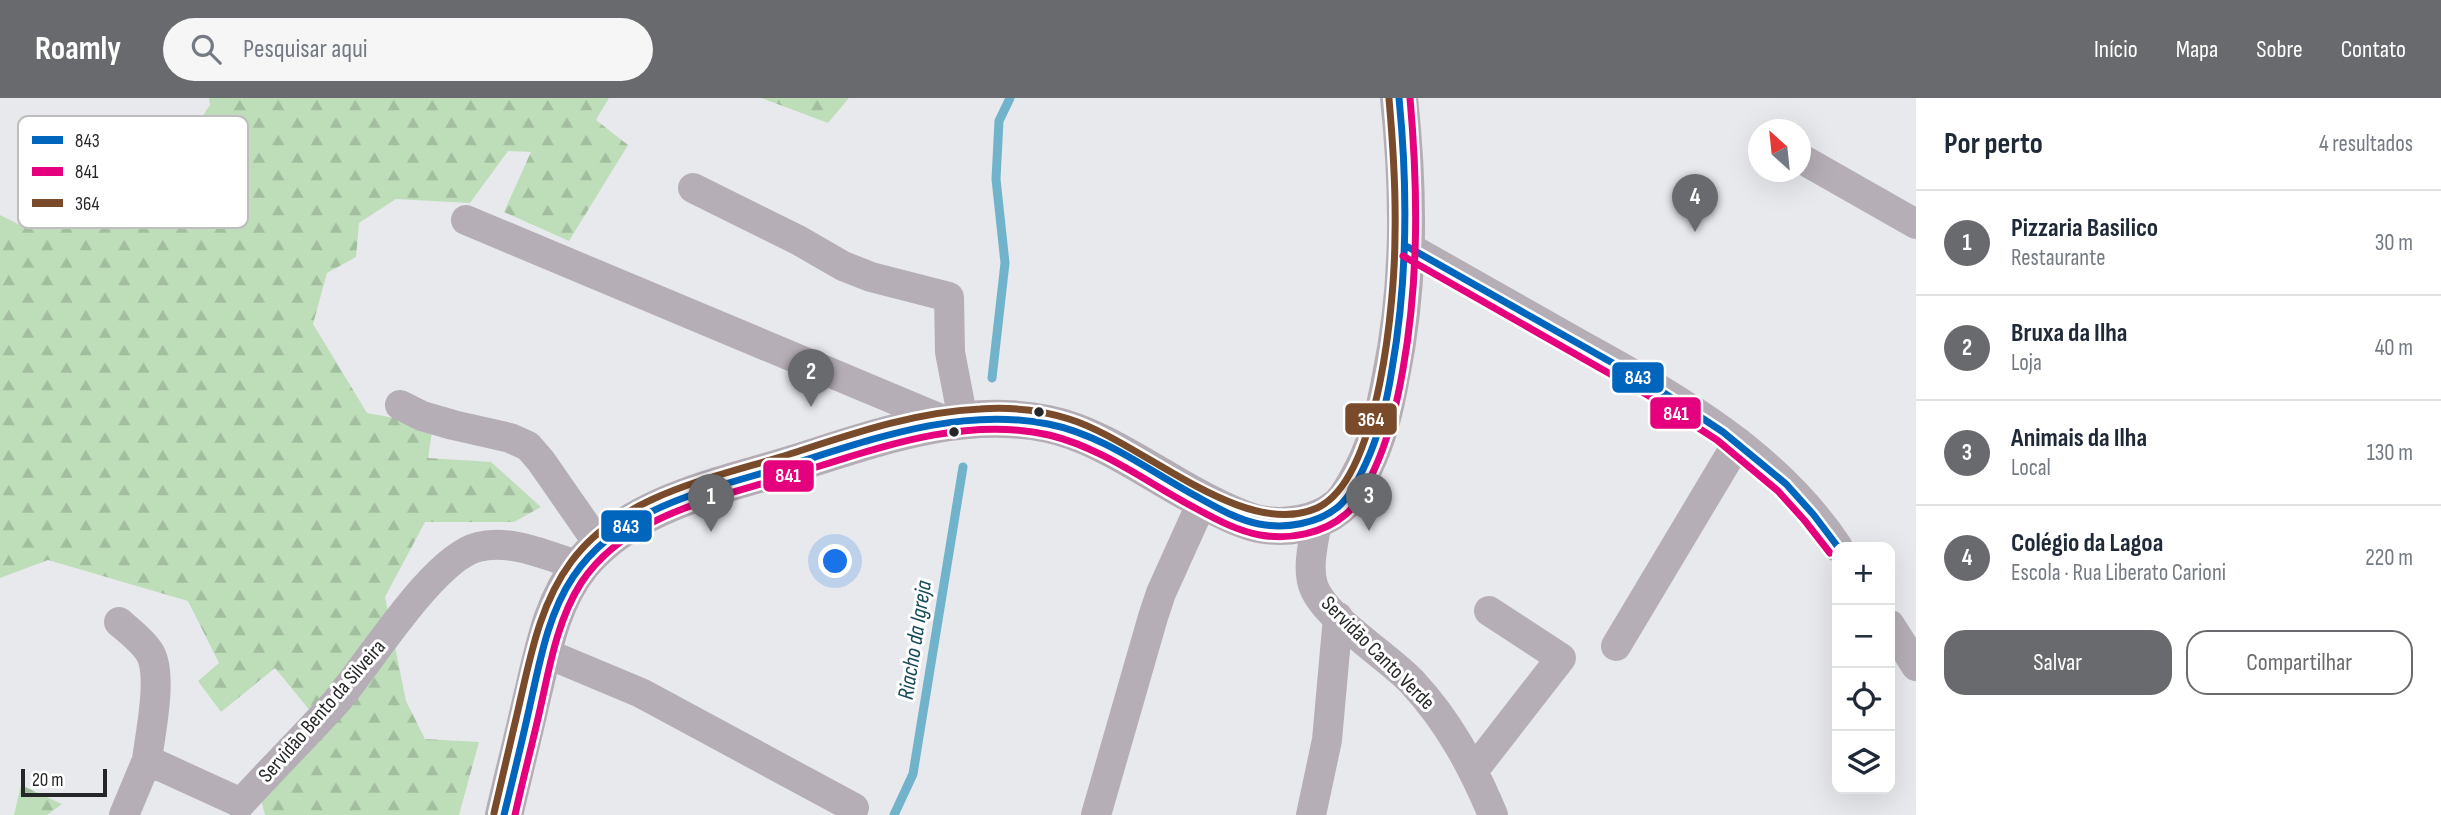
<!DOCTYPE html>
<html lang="pt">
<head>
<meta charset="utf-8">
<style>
  body { margin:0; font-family:"Sofia Sans Condensed",sans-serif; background:#f6f6f7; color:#1f2937 }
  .controls { position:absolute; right:21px; bottom:21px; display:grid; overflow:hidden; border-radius:14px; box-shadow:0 7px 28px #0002 }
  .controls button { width:63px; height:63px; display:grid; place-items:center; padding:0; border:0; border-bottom:2px solid #e0e1e3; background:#fff; color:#1f2937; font:35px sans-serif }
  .compass { position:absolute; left:1748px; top:21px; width:63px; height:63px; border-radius:50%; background:#fff; box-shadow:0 7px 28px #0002; rotate:333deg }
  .scale { position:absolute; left:21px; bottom:18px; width:86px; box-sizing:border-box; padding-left:7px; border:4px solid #252628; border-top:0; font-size:19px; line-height:24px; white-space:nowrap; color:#252628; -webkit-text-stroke:5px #fff; paint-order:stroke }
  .you { position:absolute; left:836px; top:464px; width:24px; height:24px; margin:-18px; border:5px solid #fff; border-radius:50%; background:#1a73e8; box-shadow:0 0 0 10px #1a73e833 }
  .badge { display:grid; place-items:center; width:46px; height:46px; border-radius:50%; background:#696a6d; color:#fff; font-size:23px; font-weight:700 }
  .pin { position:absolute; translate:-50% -58px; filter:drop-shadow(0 2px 4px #0008) }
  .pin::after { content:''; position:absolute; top:37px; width:24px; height:21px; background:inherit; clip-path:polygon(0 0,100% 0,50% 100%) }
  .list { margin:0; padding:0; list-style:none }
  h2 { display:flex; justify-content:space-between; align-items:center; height:91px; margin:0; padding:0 28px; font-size:30px }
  h2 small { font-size:23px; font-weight:400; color:#747a83 }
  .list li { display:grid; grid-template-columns:46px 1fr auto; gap:21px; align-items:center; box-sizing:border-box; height:105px; padding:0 28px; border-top:2px solid #e0e1e3 }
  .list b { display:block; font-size:26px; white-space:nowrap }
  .list p { margin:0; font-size:23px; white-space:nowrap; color:#747a83 }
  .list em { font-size:23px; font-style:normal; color:#747a83 }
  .actions { display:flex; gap:14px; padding:21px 28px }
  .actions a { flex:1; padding:16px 0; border:2px solid #696a6d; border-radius:21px; text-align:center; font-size:24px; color:#696a6d }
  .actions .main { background:#696a6d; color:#fff }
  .icon { flex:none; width:38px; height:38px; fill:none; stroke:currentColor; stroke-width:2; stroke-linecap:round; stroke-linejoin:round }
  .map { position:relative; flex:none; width:1916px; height:717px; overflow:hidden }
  header { display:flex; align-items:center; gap:42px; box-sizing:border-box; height:98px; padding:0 35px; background:#696a6d; color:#fff }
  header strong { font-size:33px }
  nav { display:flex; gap:38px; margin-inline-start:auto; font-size:24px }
  .search { width:490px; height:63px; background:#f6f6f7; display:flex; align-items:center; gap:18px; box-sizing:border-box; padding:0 24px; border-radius:38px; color:#747a83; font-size:26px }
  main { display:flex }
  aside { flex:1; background:#fff }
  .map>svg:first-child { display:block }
  .forest { fill:url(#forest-firs) }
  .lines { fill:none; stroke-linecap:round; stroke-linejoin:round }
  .stream { stroke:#71b3cb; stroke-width:9 }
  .minor { stroke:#b6aeb6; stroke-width:30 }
  .secondary { stroke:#b5adb6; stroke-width:38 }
  .bus-1-casing { stroke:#fff; stroke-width:12 }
  .bus-2-casing { stroke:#fff; stroke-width:12 }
  .bus-3-casing { stroke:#fff; stroke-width:12 }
  .bus-1 { stroke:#0065bd; stroke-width:7 }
  .bus-2 { stroke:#e5007d; stroke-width:7 }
  .bus-3 { stroke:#7a4b2a; stroke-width:7 }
  .bus-dot { fill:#252628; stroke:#fff; stroke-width:2.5 }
  .labels { text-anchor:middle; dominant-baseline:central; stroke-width:6; stroke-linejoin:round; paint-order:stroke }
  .street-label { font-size:21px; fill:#252628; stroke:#fff }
  .water-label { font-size:23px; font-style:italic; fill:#154a5b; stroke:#fff }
  .key { fill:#fff; stroke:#bebebe; stroke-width:2 }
  .key-label { font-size:19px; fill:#252628 }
  .line-badge { stroke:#fff; stroke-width:2.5 }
  .badge-label { font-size:19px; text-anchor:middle; font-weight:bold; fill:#fff }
</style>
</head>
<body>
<header>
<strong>Roamly</strong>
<div class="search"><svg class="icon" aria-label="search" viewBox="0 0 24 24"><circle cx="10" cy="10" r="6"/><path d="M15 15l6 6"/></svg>Pesquisar aqui</div>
<nav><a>Início</a><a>Mapa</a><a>Sobre</a><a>Contato</a></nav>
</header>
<main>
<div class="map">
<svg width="1916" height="717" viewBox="0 0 1916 717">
  <defs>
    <pattern id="forest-firs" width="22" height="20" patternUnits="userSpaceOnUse" patternTransform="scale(1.75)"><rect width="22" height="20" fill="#bddeb9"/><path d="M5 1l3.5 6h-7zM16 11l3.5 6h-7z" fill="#a2be9f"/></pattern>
  </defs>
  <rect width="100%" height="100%" fill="#e8e9ed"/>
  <path class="forest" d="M209 0H609L596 22 628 47 569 143 504 114 531 54 508 53 470 105 396 101 359 125 356 159 327 175 313 226 367 315 433 327 428 360 491 364 541 409 514 424H425L385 499 406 603 425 641 479 644 459 717H265L254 675 312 615 275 570 221 614 198 583 219 565 188 503 48 462 0 480V117L22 128 130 126 210 7Z
    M761 0H849L828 25Z
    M21 687 62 706 47 717H14Z"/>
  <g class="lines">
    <path class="stream" d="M992 280 1005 165 996 81 999 23 1010 0
      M894 717 913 676 963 369"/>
    <path class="minor" d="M1800 60 1916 126
      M693 90 798 142 843 168 871 179 949 199 950 254 963 322
      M466 122 948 324
      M1408 149C1466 182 1525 215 1583 248 1679 301 1776 356 1838 449
      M400 307 422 318 453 327 510 340 528 348 541 363 600 448
      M1317 423C1314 443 1307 467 1313 487 1323 519 1388 558 1412 584 1449 624 1472 667 1493 717
      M119 524C129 533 143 543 150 555 163 577 150 637 147 662L241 705C272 671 305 638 336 604 368 567 433 460 478 449 511 440 549 459 581 468
      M1890 527 1916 568
      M1616 548 1738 344
      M543 554 641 595 854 710
      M1474 672 1561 560 1489 513
      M124 717 147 662
      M1096 717 1153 519 1161 495 1203 402
      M1311 717 1327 642 1338 519"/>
    <path class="secondary" d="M504 717C513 678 523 639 532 599 543 554 551 504 582 466 631 407 713 390 783 369 868 343 958 307 1048 326 1103 337 1159 381 1210 406 1226 414 1242 422 1259 426 1286 431 1317 426 1338 409 1349 400 1356 384 1363 371 1378 341 1385 311 1391 278 1410 185 1409 94 1399 0"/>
    <defs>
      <path id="bus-1" d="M1408 149 1655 289 1723 334 1786 386 1813 416 1838 449
        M504 717C513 680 522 644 530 607 540 563 548 516 573 479 619 409 708 392 783 369 868 343 957 308 1048 326 1105 337 1153 376 1203 402 1221 412 1239 422 1259 426 1285 431 1317 426 1338 409 1351 398 1359 380 1366 365 1380 335 1387 303 1392 271 1408 180 1408 91 1399 0"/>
      <path id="bus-2" d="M1403 158 1649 298 1717 342 1778 393 1805 423 1830 455
        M515 717C523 680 533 644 541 607 550 566 558 521 581 485 626 416 718 400 791 377 873 352 962 317 1049 337 1103 350 1149 386 1197 411 1217 422 1238 433 1260 437 1289 442 1323 436 1346 416 1359 405 1367 388 1374 372 1389 340 1397 306 1403 271 1419 181 1418 91 1410 0"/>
      <path id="bus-3" d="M494 715C502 680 510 646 518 612 530 561 539 507 571 464 621 396 714 380 790 356 851 336 914 314 980 311 1009 309 1041 312 1069 321 1141 343 1243 443 1317 410 1380 381 1395 199 1395 136 1396 91 1393 46 1389 1"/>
    </defs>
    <use href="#bus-1" class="bus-1-casing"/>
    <use href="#bus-2" class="bus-2-casing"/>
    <use href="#bus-3" class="bus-3-casing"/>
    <use href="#bus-1" class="bus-1"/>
    <use href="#bus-2" class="bus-2"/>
    <use href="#bus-3" class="bus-3"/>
  </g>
  <g class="bus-dot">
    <circle cx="1039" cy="314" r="6"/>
    <circle cx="954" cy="334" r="6"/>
  </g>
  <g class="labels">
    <g class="street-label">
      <text transform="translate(1378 555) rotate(45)">Servidão Canto Verde</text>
      <text transform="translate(322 613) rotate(-49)">Servidão Bento da Silveira</text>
    </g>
    <g class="water-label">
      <text transform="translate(915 542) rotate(-81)">Riacho da Igreja</text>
    </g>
  </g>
  <rect x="18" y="18" width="230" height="112" rx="10" class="key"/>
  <rect x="32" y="38" width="31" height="8" fill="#0065bd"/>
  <rect x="32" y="69" width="31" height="9" fill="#e5007d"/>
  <rect x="32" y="101" width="31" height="8" fill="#7a4b2a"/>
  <g class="key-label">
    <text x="75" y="49">843</text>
    <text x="75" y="80">841</text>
    <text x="75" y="112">364</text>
  </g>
  <g class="line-badge">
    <rect x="1611" y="263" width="54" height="33" rx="7" fill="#0065bd"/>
    <rect x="1649" y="298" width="53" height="34" rx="7" fill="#e5007d"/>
    <rect x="1344" y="304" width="54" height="34" rx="7" fill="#7a4b2a"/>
    <rect x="762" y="361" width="53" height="34" rx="7" fill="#e5007d"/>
    <rect x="600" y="411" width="53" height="34" rx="7" fill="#0065bd"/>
  </g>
  <g class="badge-label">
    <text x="1638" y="286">843</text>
    <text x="1676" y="322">841</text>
    <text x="1371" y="328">364</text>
    <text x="788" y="384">841</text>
    <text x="626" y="435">843</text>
  </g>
</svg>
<div class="controls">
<button>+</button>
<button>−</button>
<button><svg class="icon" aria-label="locate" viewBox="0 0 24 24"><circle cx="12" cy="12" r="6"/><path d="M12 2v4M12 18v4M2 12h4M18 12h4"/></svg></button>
<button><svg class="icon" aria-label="layers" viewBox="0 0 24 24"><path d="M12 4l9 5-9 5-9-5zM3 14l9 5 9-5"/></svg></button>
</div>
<svg class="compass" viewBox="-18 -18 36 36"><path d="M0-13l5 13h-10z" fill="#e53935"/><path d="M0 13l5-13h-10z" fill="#747a83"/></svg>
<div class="scale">20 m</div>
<div class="you"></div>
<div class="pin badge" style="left:711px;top:434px">1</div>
<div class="pin badge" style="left:811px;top:309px">2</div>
<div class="pin badge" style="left:1369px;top:433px">3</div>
<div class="pin badge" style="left:1695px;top:134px">4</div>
</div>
<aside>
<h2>Por perto<small>4 resultados</small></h2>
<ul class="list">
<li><span class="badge">1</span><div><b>Pizzaria Basilico</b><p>Restaurante</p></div><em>30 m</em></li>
<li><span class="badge">2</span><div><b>Bruxa da Ilha</b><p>Loja</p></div><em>40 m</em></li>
<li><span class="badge">3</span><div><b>Animais da Ilha</b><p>Local</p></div><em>130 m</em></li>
<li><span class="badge">4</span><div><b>Colégio da Lagoa</b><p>Escola · Rua Liberato Carioni</p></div><em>220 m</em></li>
</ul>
<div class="actions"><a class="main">Salvar</a><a>Compartilhar</a></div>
</aside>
</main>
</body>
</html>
